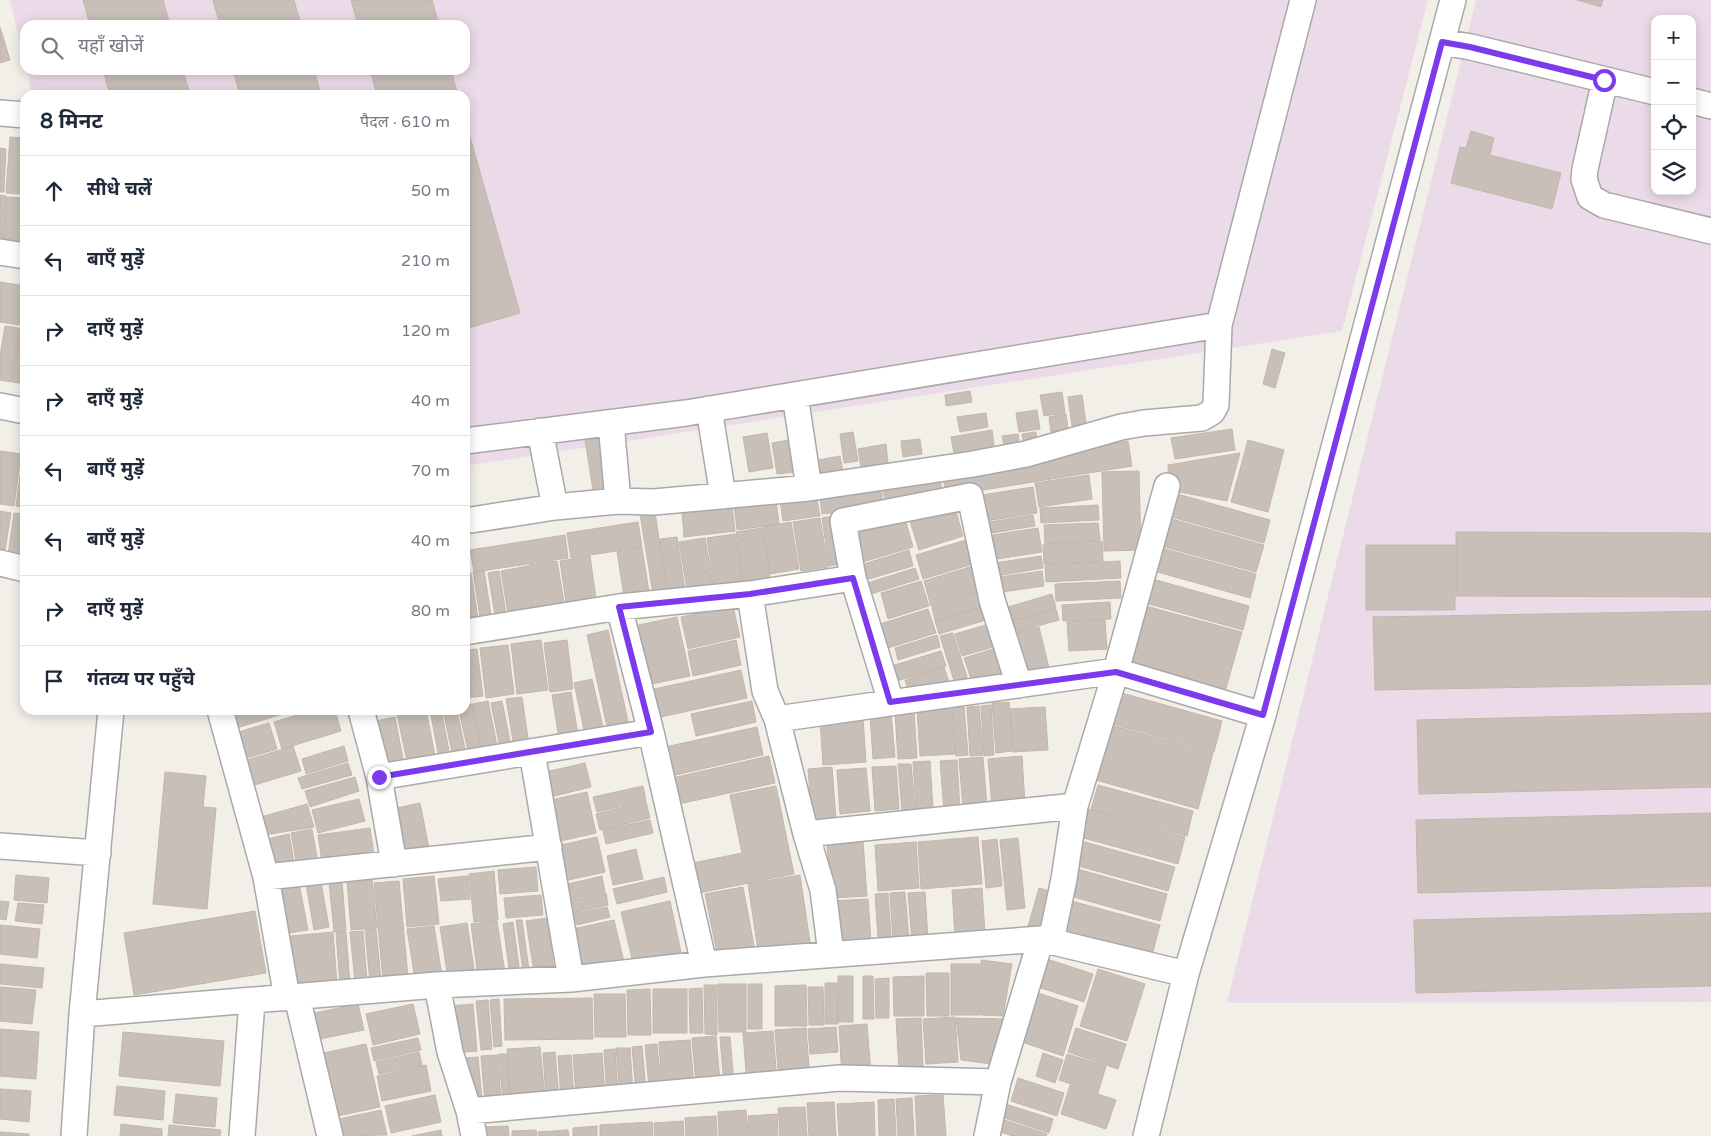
<!DOCTYPE html>
<html lang="hi">
<head>
<meta charset="utf-8">
<style>
  body { margin:0; font-family:"Varela Round","Noto Sans Devanagari",sans-serif; background:#f6f6f7; color:#1f2937 }
  .controls { position:absolute; right:15px; top:15px; display:grid; overflow:hidden; border-radius:10px; box-shadow:0 2px 12px #0003 }
  .controls button { width:45px; height:45px; display:grid; place-items:center; padding:0; border:0; border-bottom:1px solid #e0e1e3; background:#fff; color:#1f2937; font:25px sans-serif }
  .stop { position:absolute; width:15px; height:15px; margin:-11px; border:4px solid #7c3aed; border-radius:50%; background:#fff }
  .stop.end { background:#7c3aed; border-color:#fff; box-shadow:0 1px 5px #0008 }
  .list { margin:0; padding:0; list-style:none }
  h2 { display:flex; justify-content:space-between; align-items:center; height:65px; margin:0; padding:0 20px; font-size:21px }
  h2 small { font-size:16px; font-weight:400; color:#747a83 }
  .list li { display:grid; grid-template-columns:32px 1fr auto; gap:15px; align-items:center; box-sizing:border-box; height:70px; padding:0 20px; border-top:1px solid #e0e1e3 }
  .list b { display:block; font-size:19px; white-space:nowrap }
  .list em { font-size:16px; font-style:normal; color:#747a83 }
  .icon { flex:none; width:28px; height:28px; fill:none; stroke:currentColor; stroke-width:2; stroke-linecap:round; stroke-linejoin:round }
  .map { position:relative; flex:none; width:1711px; height:1136px; overflow:hidden }
  .search { position:absolute; background:#fff; box-shadow:0 2px 12px #0003; left:20px; top:20px; width:450px; height:55px; display:flex; align-items:center; gap:12px; box-sizing:border-box; padding:0 18px; border-radius:15px; color:#747a83; font-size:19px }
  .panel { position:absolute; background:#fff; box-shadow:0 2px 12px #0003; left:20px; top:90px; width:450px; height:625px; border-radius:15px }
  .map>svg:first-child { display:block }
  .industrial { fill:#ebdbe8; fill-rule:evenodd }
  .building { fill:#c7bfb8; stroke:#c4b6ab }
  .lines { fill:none; stroke-linecap:round; stroke-linejoin:round }
  .minor-casing { stroke:#a9a9a9; stroke-width:28 }
  .minor { stroke:#fff; stroke-width:25 }
  .route { stroke:#7c3aed; stroke-width:6 }
</style>
</head>
<body>
<div class="map">
<svg width="1711" height="1136" viewBox="0 0 1711 1136">
  <rect width="100%" height="100%" fill="#f2efe9"/>
  <path class="industrial" d="M10 0H1428L1342 331 465 466V95H32L27 70H465V25H25V63Z
    M1476 0H1711V1002L1227 1003ZM1655 19H1692V191H1655Z"/>
  <path class="building" d="M83 0H163L170 25H90Z
    M213 0H294L301 25H220Z
    M351 0H432L439 25H358Z
    M1577 0H1603L1601 7Z
    M0 27 10 60 0 63Z
    M103 70H183L190 95H110Z
    M233 70H314L321 95H240Z
    M370 70H451L458 95H377Z
    M465 119 520 313 465 329Z
    M1471 131 1494 138 1490 155 1561 173 1552 209 1451 183 1460 147 1466 148Z
    M10 137 23 138 19 194 6 193Z
    M0 148 6 149 4 192H0Z
    M24 148H25V195H21Z
    M0 195 6 196 3 245H0Z
    M7 197 25 198 24 248 4 246Z
    M0 282 25 286 19 325 0 322Z
    M25 294V324L21 323Z
    M5 326 19 328 11 382 0 380V356Z
    M20 328 25 329V384L12 382Z
    M1272 349 1285 353 1275 388 1263 384Z
    M970 391 972 402 946 406 945 395Z
    M1062 392 1065 413 1044 416 1040 395Z
    M1082 395 1086 424 1072 426 1068 397Z
    M1037 410 1040 429 1019 432 1016 413Z
    M986 413 988 427 960 432 957 417Z
    M1066 414 1068 429 1051 432 1049 417Z
    M1232 429 1235 450 1175 459 1171 438Z
    M992 430 995 453 955 459 951 437Z
    M853 432 858 461 844 463 840 434Z
    M1036 432 1037 443 1024 445 1022 434Z
    M767 433 773 468 749 472 743 437Z
    M1018 434 1020 448 1005 450 1002 436Z
    M600 438 609 494 594 496 585 440Z
    M920 439 922 454 903 457 901 441Z
    M789 440 794 472 777 474 772 443Z
    M1248 440 1284 450 1268 512 1231 502Z
    M1128 441 1132 466 946 496 942 470Z
    M886 444 888 463 861 467 858 449Z
    M24 446 25 447V507L16 506Z
    M0 451 21 454 14 506 0 504Z
    M1240 453 1227 501 1169 490 1168 465Z
    M840 456 843 473 816 477 813 461Z
    M1139 471 1141 550 1104 551 1102 472Z
    M939 473 943 498 886 507 882 482Z
    M1089 475 1092 499 1039 507 1035 483Z
    M881 484 883 508 822 514 819 490Z
    M1033 487 1037 513 986 521 982 495Z
    M1174 493 1270 520 1264 543 1168 516Z
    M816 494 820 516 783 521 780 500Z
    M776 500 779 524 737 530 734 505Z
    M1098 505 1099 520 1041 523 1040 508Z
    M654 506 667 592 653 594 639 508Z
    M732 507 735 531 684 537 682 512Z
    M955 508 963 536 919 550 910 521Z
    M0 511 11 513 4 557H0Z
    M14 513 25 514V558L8 555Z
    M839 515 847 563 829 566 822 518Z
    M1033 515 1035 526 992 533 990 522Z
    M1165 517 1264 545 1256 572 1157 545Z
    M820 518 828 567 801 571 793 522Z
    M905 519 913 547 859 563 851 535Z
    M638 522 642 547 571 558 567 533Z
    M791 522 799 569 770 574 763 527Z
    M1098 523 1100 540 1045 543 1044 525Z
    M762 528 770 578 743 582 736 532Z
    M1038 528 1042 552 997 559 993 535Z
    M1456 532 1711 533V597L1456 596Z
    M735 534 742 580 714 585 707 538Z
    M565 535 568 558 474 572 470 550Z
    M677 537 685 590 668 593 660 539Z
    M705 538 713 585 687 589 679 542Z
    M966 540 973 564 923 579 916 555Z
    M1102 541 1103 561 1044 564 1043 544Z
    M1366 545H1455V610H1366Z
    M1154 546 1256 574 1250 598 1147 569Z
    M642 548 650 598 625 602 617 552Z
    M909 550 913 566 862 581 857 566Z
    M590 556 597 605 567 609 560 561Z
    M1041 556 1043 568 997 576 995 563Z
    M557 561 565 608 537 612 529 565Z
    M1120 561 1121 578 1046 582 1045 565Z
    M528 566 536 615 509 619 501 571Z
    M973 566 980 591 931 606 924 581Z
    M915 568 919 579 865 596 861 585Z
    M484 570 492 621 481 623 473 572Z
    M499 571 507 620 496 621 488 573Z
    M1042 571 1044 586 1002 592 1000 577Z
    M471 573 478 619 465 621V574Z
    M1149 578 1249 606 1243 630 1142 602Z
    M921 581 929 606 888 619 881 593Z
    M1120 581 1121 598 1056 601 1055 584Z
    M980 592 984 606 935 621 932 607Z
    M1052 594 1056 608 1012 621 1008 607Z
    M1110 602 1111 619 1063 621 1062 605Z
    M1142 605 1242 632 1224 695 1125 668Z
    M733 606 740 637 688 649 681 617Z
    M982 607 986 620 939 634 935 621Z
    M928 609 936 633 888 648 880 624Z
    M1056 609 1059 620 1016 632 1013 621Z
    M1711 611V684L1375 690 1373 617Z
    M677 617 690 676 642 686 629 627Z
    M1105 620 1107 649 1069 651 1067 622Z
    M989 624 996 646 962 656 955 634Z
    M1039 627 1050 672 1028 677 1016 633Z
    M608 630 629 726 608 731 587 635Z
    M953 633 968 680 955 684 940 636Z
    M937 635 940 647 898 660 895 648Z
    M541 640 548 690 517 694 511 644Z
    M567 640 573 689 550 692 544 643Z
    M736 640 741 665 693 676 688 651Z
    M508 645 514 694 486 698 480 648Z
    M996 648 1003 673 972 682 964 658Z
    M477 649 483 696 465 698V650Z
    M941 651 946 666 893 682 888 667Z
    M944 667 950 685 910 697 905 680Z
    M741 670 747 698 652 719 645 691Z
    M592 679 604 731 585 735 574 683Z
    M571 692 578 735 559 738 552 695Z
    M1122 693 1222 721 1214 752 1113 724Z
    M522 697 529 745 514 747 506 699Z
    M488 701 498 750 483 754 473 704Z
    M502 701 511 746 500 748 491 703Z
    M752 701 756 722 696 736 691 714Z
    M1009 702 1012 751 996 753 992 703Z
    M472 704 482 753 469 756 459 710H465V705Z
    M991 705 994 755 984 756 981 706Z
    M979 706 983 755 970 756 967 707Z
    M964 707 968 755 956 756 953 708Z
    M1045 707 1048 750 1013 752 1010 709Z
    M952 709 955 754 920 756 917 711Z
    M227 710H286V713L233 729Z
    M290 710H305L292 714Z
    M314 710H335L341 731 282 749 274 722Z
    M416 710H426L435 755 407 761 397 714Z
    M430 710H441L450 756 439 758Z
    M443 710H457L466 754 453 757Z
    M914 712 917 758 898 759 895 713Z
    M891 713 895 757 873 759 870 715Z
    M1711 713V787L1419 794 1417 720Z
    M395 717 404 764 381 769 371 722Z
    M863 717 866 762 823 765 820 720Z
    M269 723 277 749 244 759 235 733Z
    M1111 725 1213 753 1198 809 1096 780Z
    M757 727 763 755 671 776 665 747Z
    M293 746 301 771 251 786 244 761Z
    M344 746 348 761 306 774 302 759Z
    M769 756 775 783 674 805 668 779Z
    M1022 756 1025 804 992 807 988 759Z
    M983 757 987 806 963 808 959 759Z
    M957 760 960 810 944 811 940 761Z
    M930 761 933 809 916 810 913 762Z
    M348 763 352 775 302 789 298 778Z
    M585 763 591 787 542 799 537 774Z
    M898 764H911L915 809 902 810Z
    M896 766 899 809 875 811 872 767Z
    M832 767 836 819 812 821 808 769Z
    M866 768 870 811 840 814 837 770Z
    M165 772 206 776 203 807 216 808 207 909 153 904Z
    M355 777 359 791 310 807 305 791Z
    M1098 785 1193 811 1187 836 1091 809Z
    M643 786 646 801 597 812 593 797Z
    M776 786 794 874 699 893 693 863 742 853 730 795Z
    M587 792 596 833 552 843 542 802Z
    M359 799 365 821 318 833 312 810Z
    M646 802 650 818 600 830 596 814Z
    M420 803 429 848 406 853 397 808Z
    M307 804 314 827 264 835 261 817Z
    M1088 809 1185 837 1178 864 1080 837Z
    M1711 813V886L1418 893 1416 820Z
    M650 820 653 833 606 844 603 830Z
    M370 828 374 855 322 862 318 835Z
    M312 829 318 863 297 867 291 833Z
    M289 834 294 862 272 867 267 839Z
    M597 837 605 872 564 881 556 846Z
    M978 837 982 884 921 889 918 842Z
    M1018 838 1025 908 1007 910 1000 840Z
    M997 839 1002 886 986 888 982 841Z
    M1074 839 1175 867 1168 891 1068 863Z
    M863 841 867 896 831 898 827 843Z
    M916 842 919 888 878 891 875 845Z
    M636 849 643 879 613 885 607 856Z
    M536 867 538 891 500 894 498 870Z
    M1070 867 1167 894 1160 921 1063 894Z
    M494 871 498 920 474 922 469 874Z
    M16 875 49 878 47 903 14 900Z
    M800 875 811 949 759 957 748 884Z
    M434 876 439 924 407 927 403 879Z
    M468 876 470 899 441 901 438 879Z
    M602 876 605 892 568 900 564 885Z
    M664 877 667 892 617 904 613 889Z
    M372 879 377 928 351 930 347 882Z
    M342 881 346 931 334 932 329 882Z
    M399 881 408 977 383 980 374 883Z
    M321 882 329 927 314 930 306 884Z
    M299 883 308 930 276 935 268 888Z
    M743 887 755 951 718 958 705 894Z
    M982 888 985 934 955 936 952 890Z
    M1039 888 1053 892 1041 934 1027 930Z
    M905 892 909 940 893 941 890 893Z
    M925 892 928 940 912 941 908 893Z
    M606 893 608 905 573 913 570 901Z
    M888 893 891 937 878 938 875 894Z
    M541 895 543 915 506 918 504 898Z
    M868 899 871 942 835 944 832 901Z
    M1064 899 1160 925 1151 959 1055 932Z
    M0 901 9 902 6 920 0 919Z
    M670 901 681 952 633 963 621 912Z
    M18 903 44 905 42 924 15 921Z
    M607 907 610 917 577 925 574 914Z
    M255 911 266 973 134 995 124 933Z
    M1711 913V986L1416 993 1414 920Z
    M547 918 554 970 534 972 526 921Z
    M516 920H522L529 970 523 971Z
    M614 920 625 966 583 975 573 929Z
    M497 921 505 973 478 977 471 924Z
    M513 922 519 967 509 968 503 924Z
    M467 923 475 975 448 979 440 927Z
    M0 925 40 929 37 958 0 954Z
    M434 926 442 976 415 980 407 929Z
    M376 929 381 981 370 982 365 930Z
    M363 931 367 981 355 982 350 932Z
    M333 932 337 984 285 988 281 937Z
    M346 932 350 984 340 985 336 933Z
    M1044 958 1093 974 1084 1002 1035 986Z
    M981 960 1012 964 1003 1016 981 1015Z
    M0 964 44 968 42 988 0 984Z
    M951 964H980V1015H951Z
    M1098 969 1145 984 1127 1041 1080 1026Z
    M926 973H949V1016H927Z
    M838 976H853V1022H838Z
    M863 976H873L874 1019H863Z
    M924 976V1016H894L893 977Z
    M889 978V1018H876L875 979Z
    M825 983H837L838 1024H825Z
    M718 984H746V1032H719Z
    M748 984H762V1029H748Z
    M704 985H717V1035L705 1034Z
    M806 985 807 1026H775V986Z
    M0 987 36 990 32 1024 0 1021Z
    M808 987H823L824 1025H809Z
    M702 988 703 1033H690L689 989Z
    M650 989 651 1035H628L627 990Z
    M653 989H687V1033H653Z
    M1032 991 1078 1006 1063 1056 1016 1040Z
    M594 994H625L626 1037H595Z
    M592 998 593 1039 505 1040 504 999Z
    M499 999 502 1046 494 1047 490 1000Z
    M488 1000 492 1049 481 1050 476 1001Z
    M358 1004 364 1030 310 1041 305 1015Z
    M413 1004 420 1034 373 1045 366 1014Z
    M473 1004 477 1051 454 1053 450 1006Z
    M955 1017 958 1062 926 1064 923 1019Z
    M921 1018 923 1067 899 1069 896 1019Z
    M956 1018 1006 1019 999 1065 961 1060Z
    M867 1024 871 1075 842 1077 839 1026Z
    M836 1027 838 1052 810 1054 808 1029Z
    M806 1028 810 1080 779 1082 775 1030Z
    M1076 1028 1126 1044 1118 1069 1068 1052Z
    M0 1029 39 1032 36 1079 0 1076Z
    M773 1031 777 1082 747 1084 743 1033Z
    M123 1032 224 1041 220 1086 119 1076Z
    M716 1036 720 1082 696 1084 692 1038Z
    M720 1037H730L734 1084H724Z
    M418 1038 421 1050 374 1061 371 1048Z
    M690 1040 694 1087 662 1090 659 1042Z
    M366 1044 380 1107 328 1118 314 1055Z
    M657 1044 661 1087H649L645 1045Z
    M642 1046 646 1092 636 1093 632 1047Z
    M540 1047 545 1099 511 1102 507 1049Z
    M616 1048H630L633 1093 620 1094Z
    M615 1049 618 1094 607 1095 604 1050Z
    M419 1052 422 1065 379 1074 376 1062Z
    M555 1052 559 1099 546 1100 543 1053Z
    M602 1053 605 1095 576 1097 573 1055Z
    M1043 1053 1063 1060 1055 1083 1036 1076Z
    M499 1054H507L510 1101 503 1102Z
    M1067 1054 1106 1066 1098 1093 1059 1080Z
    M498 1055 501 1101 485 1103 481 1056Z
    M571 1055 574 1098 561 1099 558 1056Z
    M478 1057 482 1100 468 1101 465 1058Z
    M426 1065 431 1091 382 1101 377 1076Z
    M1018 1078 1064 1093 1057 1116 1011 1101Z
    M1070 1085 1116 1100 1106 1129 1061 1114Z
    M117 1086 165 1091 163 1120 114 1115Z
    M0 1089 31 1091 29 1122 0 1119Z
    M176 1094 217 1098 215 1127 173 1123Z
    M435 1095 441 1122 391 1133 385 1106Z
    M943 1095 946 1136H917L915 1096Z
    M912 1098 914 1136H898L896 1099Z
    M894 1099 896 1136H879L878 1100Z
    M834 1102 836 1136H809L807 1103Z
    M874 1102 875 1136H839L837 1104Z
    M1002 1103 1053 1119 1049 1133 998 1116Z
    M805 1107 807 1136H780L778 1108Z
    M381 1110 387 1135 339 1136 335 1120Z
    M746 1110 748 1136H719L718 1112Z
    M777 1114 778 1136H749L748 1116Z
    M716 1116 717 1136H686L685 1118Z
    M995 1117 1047 1134 1046 1136H1013L991 1129Z
    M683 1121 684 1136H655L654 1123Z
    M652 1122 653 1136H600V1125Z
    M121 1124 162 1129V1136H120Z
    M169 1125 221 1130 220 1136H168Z
    M508 1126 509 1136H485L484 1127Z
    M597 1126V1136H573V1128Z
    M441 1130 442 1136H412Z
    M536 1130 537 1136H512V1131Z
    M568 1130 569 1136H539L538 1132Z
    M0 1132 29 1134V1136H0Z"/>
  <g class="lines">
    <defs>
      <path id="minor" d="M1442 42 1471 47 1655 92
        M1605 80 1585 169 1584 179 1590 197 1604 205 1711 231
        M1692 101 1711 106
        M0 113 25 115
        M0 252 25 256
        M795 395 809 488
        M0 406 25 411
        M709 409 723 496
        M611 423 618 501
        M540 431 555 507
        M465 441 686 413 1219 325 1303 0
        M471 520 555 507 618 501 654 502 809 488 973 464 1026 454 1121 427 1144 423 1202 418 1212 412 1216 405 1219 325
        M0 563 25 569
        M750 594 765 691 777 719 806 834 823 890 831 954
        M619 607 651 732 704 964
        M465 632 619 607 750 594 853 578
        M891 702 853 578 843 521 970 496 992 600 1019 685
        M220 710 266 877 287 998
        M361 710 379 777 394 864
        M777 719 1116 671 1263 715
        M532 752 571 979
        M379 777 651 732
        M806 834 1075 806
        M0 846 98 853
        M266 877 549 847
        M1051 941 1064 879 1075 806 1116 671 1167 486
        M437 985 450 1052 469 1111 474 1136
        M297 997 330 1136
        M82 1014 437 985 571 979 704 964 1041 939 1186 974
        M469 1111 840 1078 998 1082
        M74 1136 82 1014 111 710
        M242 1136 252 1001
        M987 1136 998 1082 1041 939
        M1146 1136 1186 974 1263 715 1453 0"/>
    </defs>
    <use href="#minor" class="minor-casing"/>
    <use href="#minor" class="minor"/>
  </g>
  <g class="lines">
    <path class="route" d="M379 777 651 732 619 607 750 594 853 578 890 702 1116 672 1263 715 1442 42 1470 47 1604 80"/>
  </g>
</svg>
<div class="controls">
<button>+</button>
<button>−</button>
<button><svg class="icon" aria-label="locate" viewBox="0 0 24 24"><circle cx="12" cy="12" r="6"/><path d="M12 2v4M12 18v4M2 12h4M18 12h4"/></svg></button>
<button><svg class="icon" aria-label="layers" viewBox="0 0 24 24"><path d="M12 4l9 5-9 5-9-5zM3 14l9 5 9-5"/></svg></button>
</div>
<div class="stop" style="left:1604px;top:80px"></div>
<div class="stop end" style="left:379px;top:777px"></div>
<div class="search"><svg class="icon" aria-label="search" viewBox="0 0 24 24"><circle cx="10" cy="10" r="6"/><path d="M15 15l6 6"/></svg>यहाँ खोजें</div>
<section class="panel">
<h2>8 मिनट<small>पैदल · 610 m</small></h2>
<ul class="list">
<li><svg class="icon" aria-label="ahead" viewBox="0 0 24 24"><path d="M12 20V5M6 11l6-6 6 6"/></svg><div><b>सीधे चलें</b></div><em>50 m</em></li>
<li><svg class="icon" aria-label="left" viewBox="0 0 24 24"><path d="M17 20v-9H6M10 6l-5 5 5 5"/></svg><div><b>बाएँ मुड़ें</b></div><em>210 m</em></li>
<li><svg class="icon" aria-label="right" viewBox="0 0 24 24"><path d="M7 20v-9h11M14 6l5 5-5 5"/></svg><div><b>दाएँ मुड़ें</b></div><em>120 m</em></li>
<li><svg class="icon" aria-label="right" viewBox="0 0 24 24"><path d="M7 20v-9h11M14 6l5 5-5 5"/></svg><div><b>दाएँ मुड़ें</b></div><em>40 m</em></li>
<li><svg class="icon" aria-label="left" viewBox="0 0 24 24"><path d="M17 20v-9H6M10 6l-5 5 5 5"/></svg><div><b>बाएँ मुड़ें</b></div><em>70 m</em></li>
<li><svg class="icon" aria-label="left" viewBox="0 0 24 24"><path d="M17 20v-9H6M10 6l-5 5 5 5"/></svg><div><b>बाएँ मुड़ें</b></div><em>40 m</em></li>
<li><svg class="icon" aria-label="right" viewBox="0 0 24 24"><path d="M7 20v-9h11M14 6l5 5-5 5"/></svg><div><b>दाएँ मुड़ें</b></div><em>80 m</em></li>
<li><svg class="icon" aria-label="arrive" viewBox="0 0 24 24"><path d="M6 21V4h12l-3 4 3 4H6"/></svg><div><b>गंतव्य पर पहुँचे</b></div></li>
</ul>
</section>
</div>
</body>
</html>
